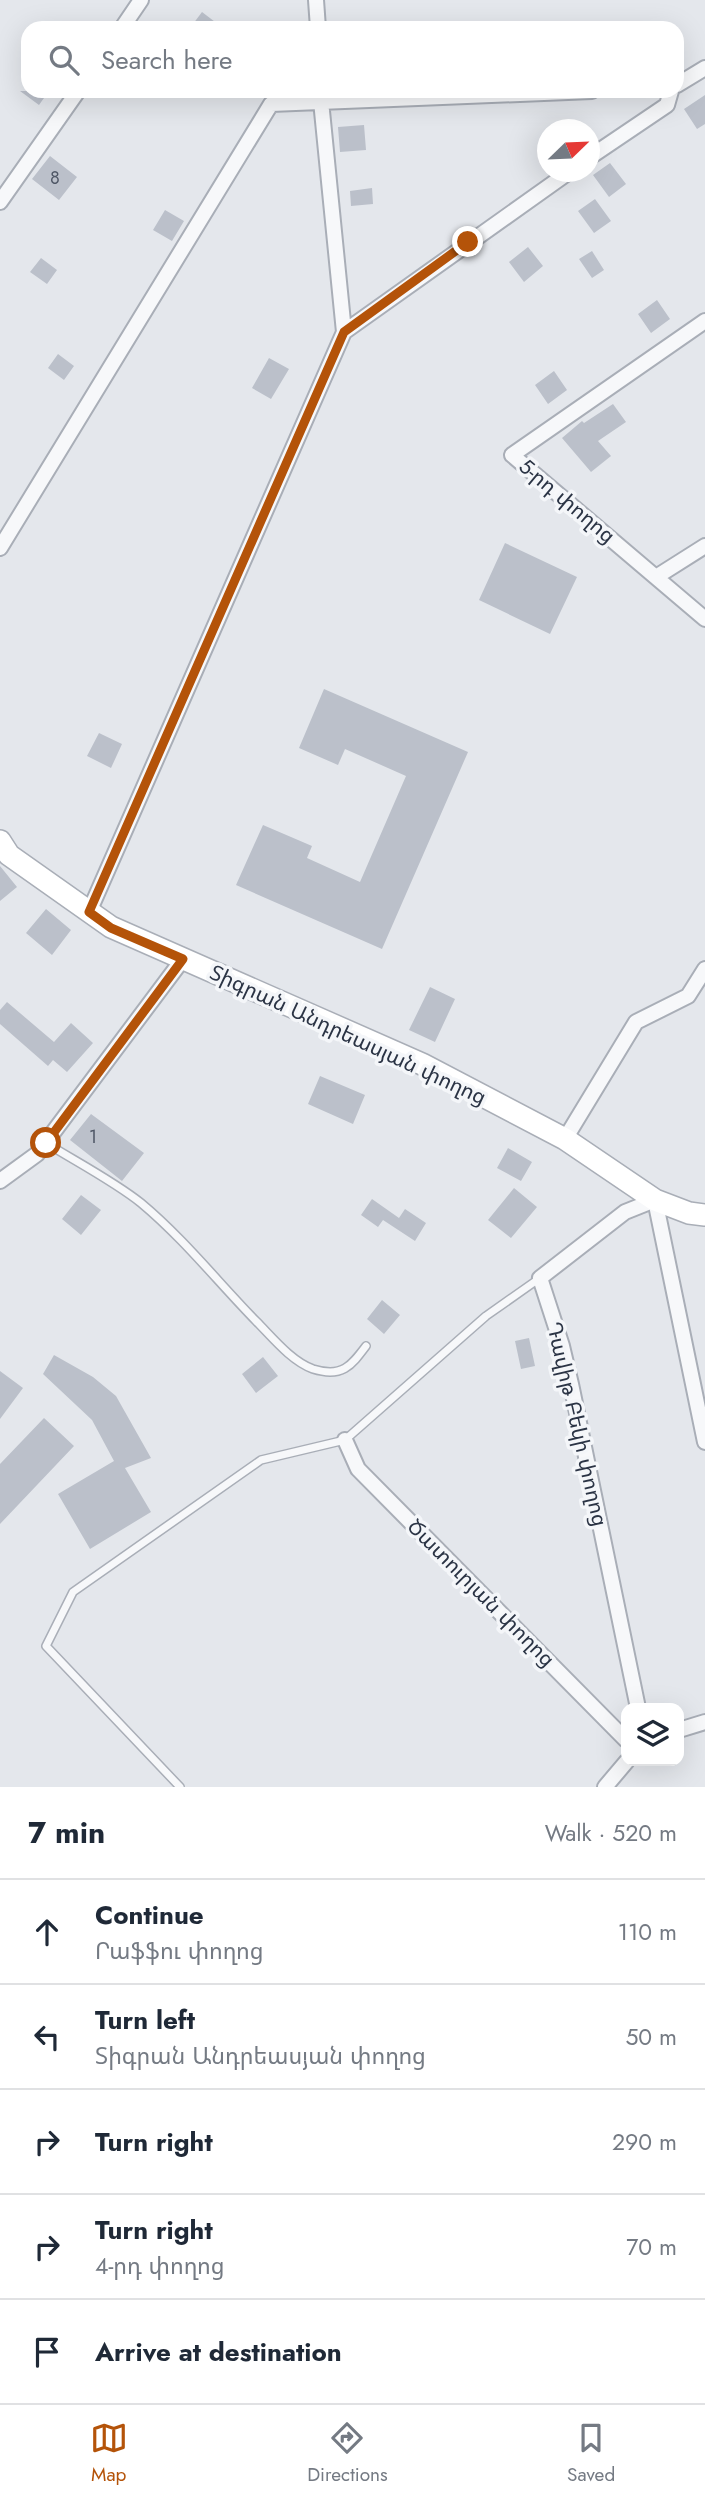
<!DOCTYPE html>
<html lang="en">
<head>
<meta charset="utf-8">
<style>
  body { margin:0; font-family:Jost,"Noto Sans Armenian",sans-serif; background:#f2f2f3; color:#1f2937 }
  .controls { position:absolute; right:21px; bottom:21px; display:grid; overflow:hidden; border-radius:14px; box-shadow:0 7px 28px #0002 }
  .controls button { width:63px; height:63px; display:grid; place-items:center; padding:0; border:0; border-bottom:2px solid #e0e1e3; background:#fff; color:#1f2937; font:35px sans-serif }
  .compass { position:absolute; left:537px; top:119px; width:63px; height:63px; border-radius:50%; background:#fff; box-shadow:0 7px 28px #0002; rotate:67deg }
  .stop { position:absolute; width:21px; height:21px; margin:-16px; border:5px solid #b45309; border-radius:50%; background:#fff }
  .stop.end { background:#b45309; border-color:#fff; box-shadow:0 2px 7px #0008 }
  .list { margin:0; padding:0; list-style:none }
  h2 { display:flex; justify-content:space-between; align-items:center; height:91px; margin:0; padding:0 28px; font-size:30px }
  h2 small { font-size:23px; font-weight:400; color:#747a83 }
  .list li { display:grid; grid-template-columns:46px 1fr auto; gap:21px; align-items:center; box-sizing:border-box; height:105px; padding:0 28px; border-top:2px solid #e0e1e3 }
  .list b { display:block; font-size:26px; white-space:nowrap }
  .list p { margin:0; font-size:23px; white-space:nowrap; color:#747a83 }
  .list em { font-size:23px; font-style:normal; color:#747a83 }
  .icon { flex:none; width:38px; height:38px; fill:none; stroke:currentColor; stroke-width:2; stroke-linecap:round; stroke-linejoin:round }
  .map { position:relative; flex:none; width:705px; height:1787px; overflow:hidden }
  .search { position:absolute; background:#fff; box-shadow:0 7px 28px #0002; left:21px; right:21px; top:21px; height:77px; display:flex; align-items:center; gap:18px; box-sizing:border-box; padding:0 24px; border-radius:21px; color:#747a83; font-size:26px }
  .sheet { height:616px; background:#fff }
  nav { display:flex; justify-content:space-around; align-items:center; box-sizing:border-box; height:98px; border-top:2px solid #e0e1e3; background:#fff; font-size:19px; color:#747a83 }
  nav a { display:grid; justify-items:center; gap:4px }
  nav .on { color:#b45309 }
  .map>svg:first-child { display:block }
  .building { fill:#bbc0ca }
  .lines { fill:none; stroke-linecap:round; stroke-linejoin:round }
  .service-casing { stroke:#a9aeb7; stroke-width:10 }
  .minor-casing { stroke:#a9aeb7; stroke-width:18 }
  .secondary-casing { stroke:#a9aeb7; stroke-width:24 }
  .service { stroke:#f7f8fa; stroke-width:7 }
  .minor { stroke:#f7f8fa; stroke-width:14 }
  .secondary { stroke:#fff; stroke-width:21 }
  .route { stroke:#b45309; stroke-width:9 }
  .labels { text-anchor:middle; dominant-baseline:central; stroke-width:7; stroke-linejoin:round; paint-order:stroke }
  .number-label { font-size:18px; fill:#4f5766 }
  .street-label { font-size:21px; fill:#2b3445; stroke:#f4f6f9 }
</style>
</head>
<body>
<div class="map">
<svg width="705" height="1787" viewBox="0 0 705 1787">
  <rect width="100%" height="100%" fill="#e4e7ec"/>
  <path class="building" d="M202 12 223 28H190Z
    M20 91H49L39 105Z
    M705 95V124L697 129 684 109Z
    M364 125 366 150 340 152 338 127Z
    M50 156 77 177 59 200 32 179Z
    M610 163 626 184 609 197 593 175Z
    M372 188 373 204 351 206 350 191Z
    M595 199 611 221 594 233 578 211Z
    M165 210 184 221 172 241 153 230Z
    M528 247 543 266 524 282 509 262Z
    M592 251 604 270 592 278 579 259Z
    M41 258 57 270 47 284 30 272Z
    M657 300 670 319 651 333 638 314Z
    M58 354 74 366 64 380 48 368Z
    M269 358 289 369 271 399 252 388Z
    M554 371 567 390 548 404 535 385Z
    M613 404 626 422 598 441 611 456 591 472 562 438 582 421 584 423Z
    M505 543 577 577 550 634 479 600Z
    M324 689 468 752 382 949 236 885 263 825 312 846 307 858 360 882 406 776 345 749 338 765 299 748Z
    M99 733 122 744 111 768 87 756Z
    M0 866 17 887 0 901Z
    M46 909 71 930 52 955 26 933Z
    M430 987 455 999 435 1042 409 1030Z
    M7 1002 54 1042 71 1023 93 1043 67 1072 53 1060 48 1066 0 1024V1010Z
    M320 1076 365 1095 353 1124 308 1104Z
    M91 1114 144 1153 122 1181 70 1140Z
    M508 1148 532 1162 521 1181 497 1168Z
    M514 1188 537 1207 511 1238 488 1220Z
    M81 1195 101 1210 81 1235 62 1219Z
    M372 1199 399 1218 405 1209 426 1223 415 1241 383 1220 378 1227 361 1215Z
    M382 1300 400 1315 384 1334 367 1319Z
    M529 1338 535 1366 521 1369 515 1341Z
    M54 1355 93 1377 116 1396 151 1458 125 1468 151 1512 90 1549 58 1494 114 1461 92 1420 43 1374Z
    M263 1357 278 1376 256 1393 242 1374Z
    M0 1371 23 1388 0 1419Z
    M44 1418 74 1446 0 1524V1464Z"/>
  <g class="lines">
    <defs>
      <path id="service" d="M46 1143C75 1161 115 1182 141 1203 183 1238 218 1282 256 1321 272 1337 291 1361 313 1369 342 1378 351 1366 366 1346
        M180 1787 46 1646 73 1592 261 1460 345 1440 486 1316 540 1278"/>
      <path id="minor" d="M316 0 318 28
        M122 28 141 0
        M677 85 705 68
        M590 157 667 105 671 91
        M0 202 78 91
        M705 321 512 455 705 619
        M344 332 569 172
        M0 548 271 104 592 91
        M656 577 705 546
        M89 912 344 332 320 91
        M565 1139 636 1022 688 996 705 969
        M0 1181 37 1154 183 959
        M345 1440 358 1469 626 1740
        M638 1708 571 1384 562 1346 540 1278 625 1212 655 1200 705 1442
        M679 1730 705 1722
        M605 1787 627 1761"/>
      <path id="secondary" d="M0 841 9 855 111 927 422 1064 565 1139 655 1200 689 1213 705 1215"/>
    </defs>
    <use href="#service" class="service-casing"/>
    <use href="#minor" class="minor-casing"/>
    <use href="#secondary" class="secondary-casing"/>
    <use href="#service" class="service"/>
    <use href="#minor" class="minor"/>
    <use href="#secondary" class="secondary"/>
  </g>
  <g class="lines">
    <path class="route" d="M46 1143 183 959 111 928 89 912 344 332 468 242"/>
  </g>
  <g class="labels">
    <g class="number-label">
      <text x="55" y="178">8</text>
      <text x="93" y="1137">1</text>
    </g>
    <g class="street-label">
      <text transform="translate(567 501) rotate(40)">5-րդ փողոց</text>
      <text transform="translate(348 1035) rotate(25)">Տիգրան Անդրեասյան փողոց</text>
      <text transform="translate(577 1424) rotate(77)">Դավիթ Բեկի փողոց</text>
      <text transform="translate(481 1593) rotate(45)">Ծատուրյան փողոց</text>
    </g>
  </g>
</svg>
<div class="controls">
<button><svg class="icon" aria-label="layers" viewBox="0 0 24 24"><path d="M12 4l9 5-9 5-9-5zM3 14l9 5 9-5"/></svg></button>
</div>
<svg class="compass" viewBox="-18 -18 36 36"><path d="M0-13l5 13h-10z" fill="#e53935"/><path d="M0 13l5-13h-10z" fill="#747a83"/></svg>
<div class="stop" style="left:46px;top:1143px"></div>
<div class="stop end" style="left:468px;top:242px"></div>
<div class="search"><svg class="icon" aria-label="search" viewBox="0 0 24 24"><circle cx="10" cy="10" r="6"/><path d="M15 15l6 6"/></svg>Search here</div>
</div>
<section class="sheet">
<h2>7 min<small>Walk · 520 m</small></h2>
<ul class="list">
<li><svg class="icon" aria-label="ahead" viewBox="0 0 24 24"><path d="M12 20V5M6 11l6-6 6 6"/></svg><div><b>Continue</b><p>Րաֆֆու փողոց</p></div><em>110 m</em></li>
<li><svg class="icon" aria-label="left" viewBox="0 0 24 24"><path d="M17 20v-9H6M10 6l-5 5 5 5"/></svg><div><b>Turn left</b><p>Տիգրան Անդրեասյան փողոց</p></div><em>50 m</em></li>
<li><svg class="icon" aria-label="right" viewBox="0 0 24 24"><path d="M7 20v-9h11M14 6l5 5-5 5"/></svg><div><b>Turn right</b></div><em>290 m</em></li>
<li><svg class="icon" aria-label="right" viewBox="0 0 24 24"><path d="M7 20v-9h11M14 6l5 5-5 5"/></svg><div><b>Turn right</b><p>4-րդ փողոց</p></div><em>70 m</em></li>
<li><svg class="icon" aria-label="arrive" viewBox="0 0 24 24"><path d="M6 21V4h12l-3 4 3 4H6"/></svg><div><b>Arrive at destination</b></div></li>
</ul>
</section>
<nav>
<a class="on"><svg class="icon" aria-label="map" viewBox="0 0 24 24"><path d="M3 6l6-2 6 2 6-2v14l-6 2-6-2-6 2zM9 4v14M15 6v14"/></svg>Map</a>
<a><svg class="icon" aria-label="directions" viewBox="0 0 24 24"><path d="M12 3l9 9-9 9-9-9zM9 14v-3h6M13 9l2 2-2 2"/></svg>Directions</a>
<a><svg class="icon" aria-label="saved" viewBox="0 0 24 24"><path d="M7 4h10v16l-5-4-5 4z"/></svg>Saved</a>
</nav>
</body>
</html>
